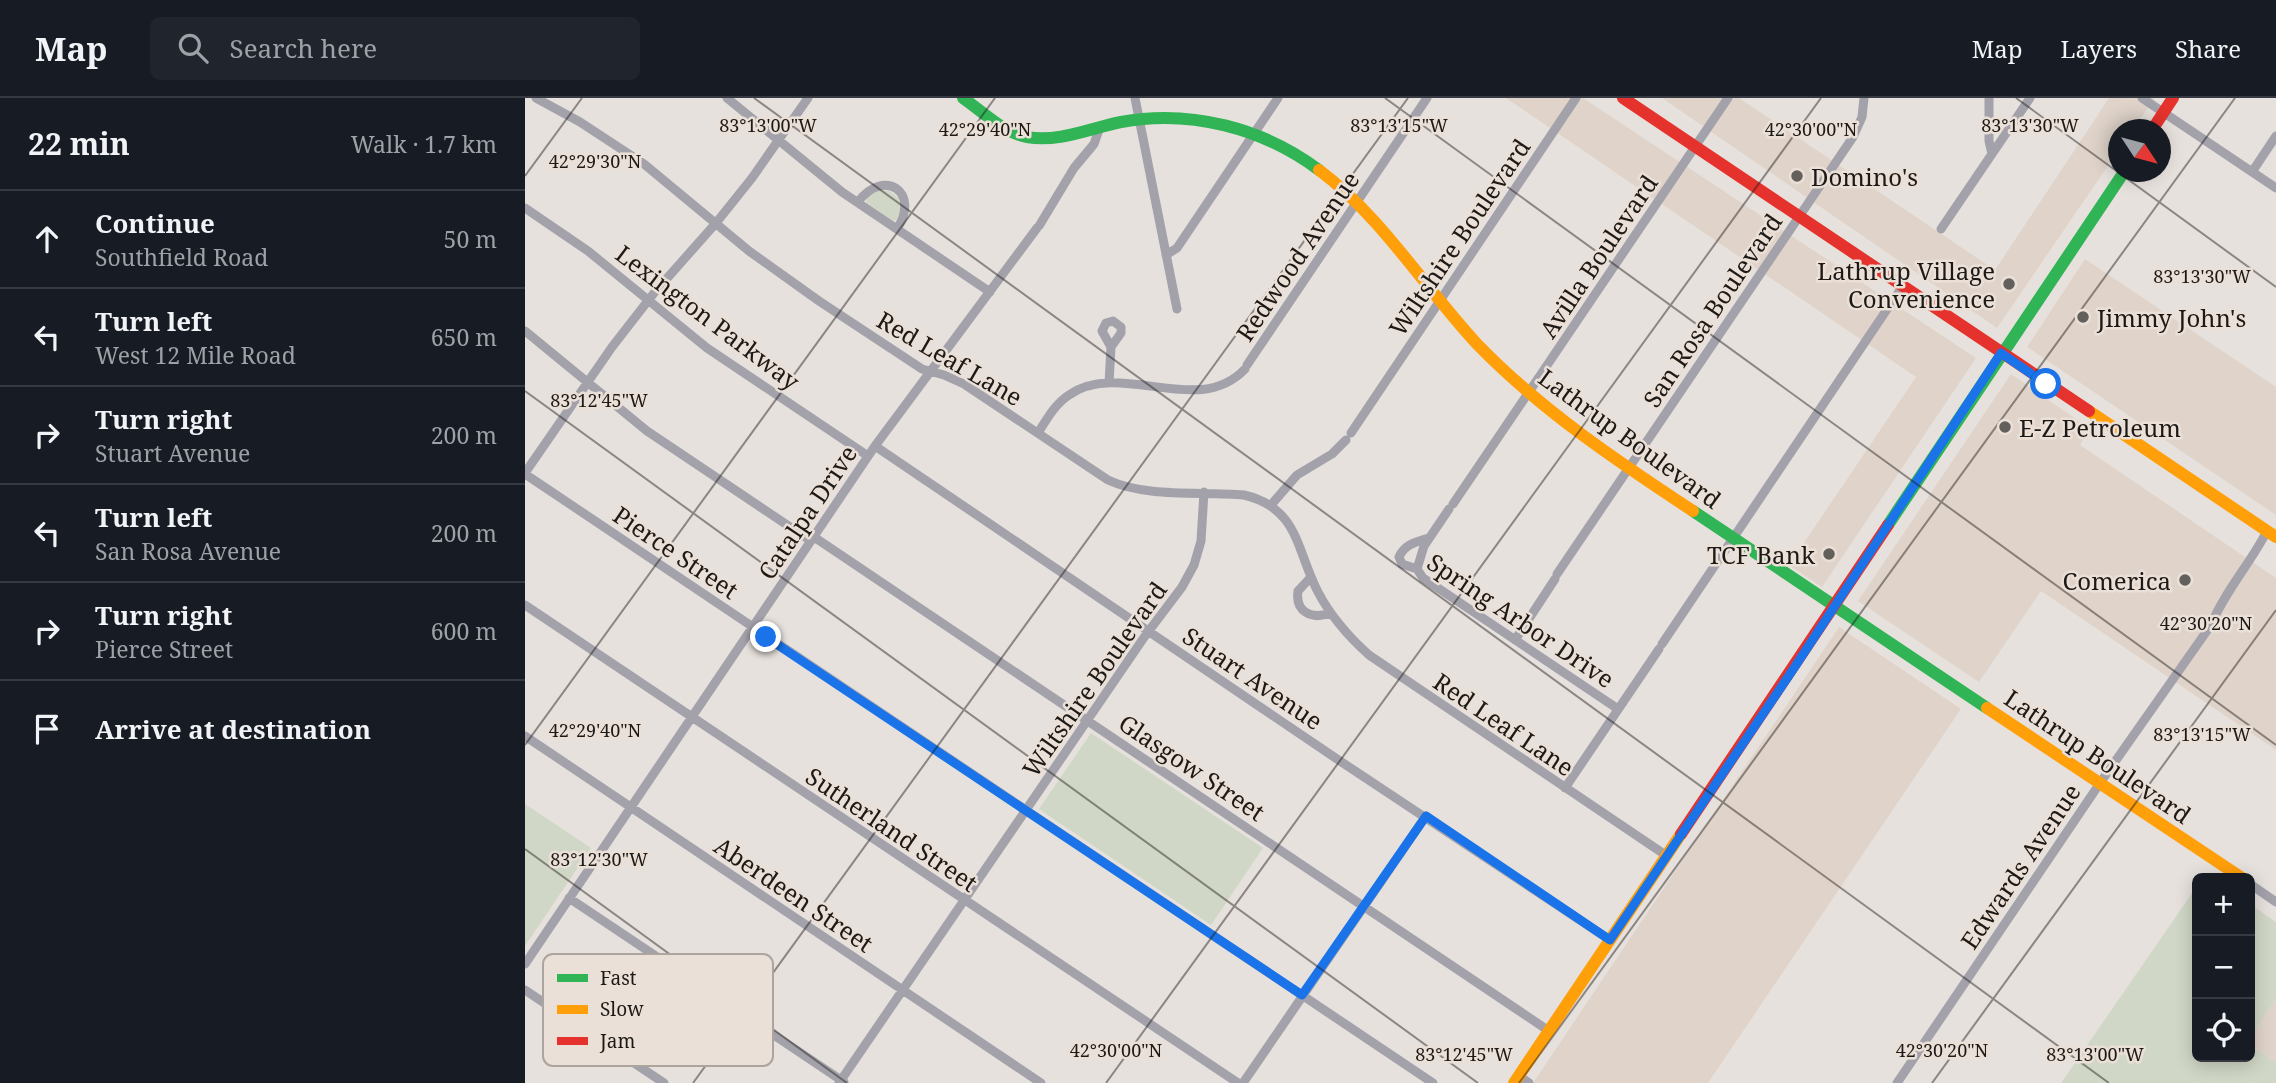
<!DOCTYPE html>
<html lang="en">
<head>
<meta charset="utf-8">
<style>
  body { margin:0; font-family:"Noto Serif",serif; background:#20242c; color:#f1f3f6 }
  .controls { position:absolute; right:21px; bottom:21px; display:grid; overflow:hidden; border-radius:10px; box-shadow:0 4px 18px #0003 }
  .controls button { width:63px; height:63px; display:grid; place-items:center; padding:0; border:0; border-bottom:2px solid #363941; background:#171b24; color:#f1f3f6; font:35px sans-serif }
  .compass { position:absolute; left:1583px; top:21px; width:63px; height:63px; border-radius:50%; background:#171b24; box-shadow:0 4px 18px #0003; rotate:126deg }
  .stop { position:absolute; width:21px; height:21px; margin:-16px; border:5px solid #1a73e8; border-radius:50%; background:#fff }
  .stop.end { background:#1a73e8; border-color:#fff; box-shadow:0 2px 7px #0008 }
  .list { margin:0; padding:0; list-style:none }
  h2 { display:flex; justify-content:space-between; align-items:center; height:91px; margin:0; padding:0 28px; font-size:30px }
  h2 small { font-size:23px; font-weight:400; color:#9ea1a6 }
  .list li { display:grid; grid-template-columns:46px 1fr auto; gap:21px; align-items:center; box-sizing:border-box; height:98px; padding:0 28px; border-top:2px solid #363941 }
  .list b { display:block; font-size:26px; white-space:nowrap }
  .list p { margin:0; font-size:23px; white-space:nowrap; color:#9ea1a6 }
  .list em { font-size:23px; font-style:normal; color:#9ea1a6 }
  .icon { flex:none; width:38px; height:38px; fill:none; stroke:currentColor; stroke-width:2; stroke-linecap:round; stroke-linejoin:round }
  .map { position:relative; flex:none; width:1751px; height:985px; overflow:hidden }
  header { display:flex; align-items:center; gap:42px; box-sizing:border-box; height:98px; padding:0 35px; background:#171b24; border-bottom:2px solid #363941 }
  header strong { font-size:33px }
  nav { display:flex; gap:38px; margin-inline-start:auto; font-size:24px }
  .search { width:490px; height:63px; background:#20242c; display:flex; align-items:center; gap:18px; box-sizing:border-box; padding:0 24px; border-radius:10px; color:#9ea1a6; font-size:26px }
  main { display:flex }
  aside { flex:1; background:#171b24 }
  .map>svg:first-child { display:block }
  .built { fill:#e0d4ca }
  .green { fill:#d1d7c6 }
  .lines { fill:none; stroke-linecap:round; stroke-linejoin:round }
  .street { stroke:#a3a2ab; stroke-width:9 }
  .fast { stroke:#30b455; stroke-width:12 }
  .slow { stroke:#ff9f0a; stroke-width:12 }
  .jam { stroke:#e5322d; stroke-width:12 }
  .route { stroke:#1a73e8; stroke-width:9 }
  .ticks { fill:none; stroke:#1d1916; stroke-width:2; stroke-opacity:0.45 }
  .poi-dot { fill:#635f5b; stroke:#ebe0d7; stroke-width:2.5 }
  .labels { text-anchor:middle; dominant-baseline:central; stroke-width:5; stroke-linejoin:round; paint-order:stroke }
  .poi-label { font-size:24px; fill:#1d1916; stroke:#ebe0d7; text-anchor:start }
  .street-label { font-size:24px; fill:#1d1916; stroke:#ebe0d7 }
  .key { fill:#ebe0d7; stroke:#ada49d; stroke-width:2 }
  .key-label { font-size:19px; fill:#1d1916 }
  .ticks-label { font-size:18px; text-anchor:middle; fill:#1d1916; stroke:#ebe0d7; stroke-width:5; stroke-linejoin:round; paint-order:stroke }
</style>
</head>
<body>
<header>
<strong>Map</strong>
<div class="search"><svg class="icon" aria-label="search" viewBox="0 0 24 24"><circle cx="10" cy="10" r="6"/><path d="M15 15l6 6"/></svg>Search here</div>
<nav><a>Map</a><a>Layers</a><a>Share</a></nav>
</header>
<main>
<aside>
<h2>22 min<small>Walk · 1.7 km</small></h2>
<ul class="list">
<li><svg class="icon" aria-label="ahead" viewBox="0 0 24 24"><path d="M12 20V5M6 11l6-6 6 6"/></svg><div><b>Continue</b><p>Southfield Road</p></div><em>50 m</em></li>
<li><svg class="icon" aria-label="left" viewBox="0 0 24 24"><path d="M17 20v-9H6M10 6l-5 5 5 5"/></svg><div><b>Turn left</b><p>West 12 Mile Road</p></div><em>650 m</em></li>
<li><svg class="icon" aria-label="right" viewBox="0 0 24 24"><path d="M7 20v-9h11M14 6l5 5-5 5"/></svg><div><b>Turn right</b><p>Stuart Avenue</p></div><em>200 m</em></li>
<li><svg class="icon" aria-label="left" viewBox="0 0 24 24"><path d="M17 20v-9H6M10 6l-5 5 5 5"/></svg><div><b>Turn left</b><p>San Rosa Avenue</p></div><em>200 m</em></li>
<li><svg class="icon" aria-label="right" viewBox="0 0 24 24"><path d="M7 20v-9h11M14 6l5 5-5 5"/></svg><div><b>Turn right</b><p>Pierce Street</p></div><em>600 m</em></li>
<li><svg class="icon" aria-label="arrive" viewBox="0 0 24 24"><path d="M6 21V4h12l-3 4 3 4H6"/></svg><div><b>Arrive at destination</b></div></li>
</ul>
</aside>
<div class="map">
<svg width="1751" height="985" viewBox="0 0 1751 985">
  <rect width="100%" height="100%" fill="#e6e1dc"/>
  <path class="built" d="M981 0H1058L1451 260 1297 489 1264 467 1391 279Z
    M1137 0H1214L1470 172 1584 0H1630L1608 31 1594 32 1593 53 1472 230Z
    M1560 161 1751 289V417L1502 249Z
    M1486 276 1565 331 1555 347 1751 480V652L1516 493 1454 584 1333 503Z
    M1314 529 1436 611 1183 985H1008Z
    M1751 901V965L1725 947V940Z"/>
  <path class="green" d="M356 91C374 94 380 106 371 122L368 123 341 104 343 99Z
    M566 635 738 750 686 827 514 711Z
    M0 706 66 750 0 848Z
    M1672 788V959H1725V947L1751 965V985H1536Z
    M1725 806 1751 824V901L1725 940Z"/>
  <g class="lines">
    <path class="street" d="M11 0 55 24 119 66 224 153 294 203 397 271 419 277 439 286 583 382C622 400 676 393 719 397 774 410 771 452 793 494 806 519 824 539 844 557L1142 758
      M202 0 317 94 465 194
      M610 0 652 211
      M1464 0V43L1467 56
      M1617 0 1751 90
      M1727 74 1751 38
      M333 104C359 69 396 94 372 131
      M0 110 63 153 182 250 343 358
      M514 128 549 70 569 46 575 29
      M1416 131 1505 0
      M641 157 652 150 753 0
      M0 233 122 333 286 443
      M722 267 902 0
      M584 285 586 249 596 235V229L588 223 581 225 577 233 586 249
      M513 335C522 321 530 306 544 297 596 261 673 321 720 271
      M826 335 1051 0
      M350 348 812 661 1085 842
      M0 375 87 249 129 195 191 125 227 80 283 0
      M0 376 908 985
      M928 406 1203 0
      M746 407 772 377 807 356 821 342
      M289 439 1024 933
      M904 440C891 444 880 446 874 459L877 466 892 471 898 480 1093 611
      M892 471 899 448 924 411
      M1032 476 1328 39 1337 19 1339 0
      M786 479 773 493C770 514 787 522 805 515
      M0 507 713 985
      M990 542 1030 481
      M1137 546 1377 189
      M0 638 516 985
      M1040 690 1134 551
      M1725 786 1751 804
      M44 800 319 984
      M0 866 350 348 512 130
      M0 892 139 985
      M994 978 1004 985
      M314 985 620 538 657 489 669 467 676 443 679 394
      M718 985 901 718
      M1372 985 1575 685 1686 527C1700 493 1725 466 1742 433"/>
    <path class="fast" d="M438 0C457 13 478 35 502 39 533 45 566 30 596 24 665 11 738 30 794 72
      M1168 413 1462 610
      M1363 427 1599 74"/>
    <path class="slow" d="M794 72C857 119 899 189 952 246 1016 312 1092 363 1168 413
      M1564 313 1751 439
      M1462 610 1717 780
      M989 985 1156 736"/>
    <path class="jam" d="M1098 0 1564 313
      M1627 32 1648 0
      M1156 736 1363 427"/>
  </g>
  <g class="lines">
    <path class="route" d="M241 539 777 897 901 718 1085 842 1269 570 1476 255 1521 286"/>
  </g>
  <path class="ticks" d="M229 0 1584 985M860 0 1751 647M1491 0 1751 189M0 78 57 0M0 293 953 985M0 647 470 0M0 751 322 985M168 985 883 0M581 985 1296 0M994 985 1710 0M1407 985 1751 512"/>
  <g class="poi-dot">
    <circle cx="1272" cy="78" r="7"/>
    <circle cx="1484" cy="186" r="7"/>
    <circle cx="1558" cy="219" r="7"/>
    <circle cx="1480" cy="329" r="7"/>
    <circle cx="1304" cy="456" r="7"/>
    <circle cx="1660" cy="482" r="7"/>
  </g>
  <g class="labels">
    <g class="poi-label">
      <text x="1286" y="78">Domino's</text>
      <text x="1470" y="172" text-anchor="end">Lathrup Village<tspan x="1470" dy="28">Convenience</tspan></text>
      <text x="1572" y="219">Jimmy John's</text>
      <text x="1494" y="329">E-Z Petroleum</text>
      <text x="1290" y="456" text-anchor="end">TCF Bank</text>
      <text x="1646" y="482" text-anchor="end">Comerica</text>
    </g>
    <g class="street-label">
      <text transform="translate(934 139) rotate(-56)">Wiltshire Boulevard</text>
      <text transform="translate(772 158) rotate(-56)">Redwood Avenue</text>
      <text transform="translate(1073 158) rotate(-56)">Avilla Boulevard</text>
      <text transform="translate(1187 212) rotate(-56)">San Rosa Boulevard</text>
      <text transform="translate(183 219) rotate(37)">Lexington Parkway</text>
      <text transform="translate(425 260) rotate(30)">Red Leaf Lane</text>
      <text transform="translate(1105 340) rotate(36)">Lathrup Boulevard</text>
      <text transform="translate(282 414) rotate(-56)">Catalpa Drive</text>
      <text transform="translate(151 454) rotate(34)">Pierce Street</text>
      <text transform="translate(996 522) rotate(34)">Spring Arbor Drive</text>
      <text transform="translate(728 580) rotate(34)">Stuart Avenue</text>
      <text transform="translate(569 581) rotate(-55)">Wiltshire Boulevard</text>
      <text transform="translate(979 626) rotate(34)">Red Leaf Lane</text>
      <text transform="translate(1573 658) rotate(34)">Lathrup Boulevard</text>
      <text transform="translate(667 669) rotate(34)">Glasgow Street</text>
      <text transform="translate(367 731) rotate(34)">Sutherland Street</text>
      <text transform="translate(1495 768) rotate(-56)">Edwards Avenue</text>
      <text transform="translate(269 796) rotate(34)">Aberdeen Street</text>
    </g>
  </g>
  <rect x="18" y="856" width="230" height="112" rx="10" class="key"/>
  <rect x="32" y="876" width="31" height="8" fill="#30b455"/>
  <rect x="32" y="907" width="31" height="9" fill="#ff9f0a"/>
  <rect x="32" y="939" width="31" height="8" fill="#e5322d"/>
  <g class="key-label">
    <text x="75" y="887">Fast</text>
    <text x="75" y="918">Slow</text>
    <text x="75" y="950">Jam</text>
  </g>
  <g class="ticks-label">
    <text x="243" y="34">83°13'00"W</text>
    <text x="874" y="34">83°13'15"W</text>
    <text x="1505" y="34">83°13'30"W</text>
    <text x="1286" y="38">42°30'00"N</text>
    <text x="460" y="38">42°29'40"N</text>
    <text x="70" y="70">42°29'30"N</text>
    <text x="1677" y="185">83°13'30"W</text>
    <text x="74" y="309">83°12'45"W</text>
    <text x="1681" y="532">42°30'20"N</text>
    <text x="70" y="639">42°29'40"N</text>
    <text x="1677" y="643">83°13'15"W</text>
    <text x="74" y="768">83°12'30"W</text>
    <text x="591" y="959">42°30'00"N</text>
    <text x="1417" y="959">42°30'20"N</text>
    <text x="939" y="963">83°12'45"W</text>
    <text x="1570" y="963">83°13'00"W</text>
  </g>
</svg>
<div class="controls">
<button>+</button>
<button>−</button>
<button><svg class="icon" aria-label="locate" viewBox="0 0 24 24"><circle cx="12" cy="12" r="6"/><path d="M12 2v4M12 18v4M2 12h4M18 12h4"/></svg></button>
</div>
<svg class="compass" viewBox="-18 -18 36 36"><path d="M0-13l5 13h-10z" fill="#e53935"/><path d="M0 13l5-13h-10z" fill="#9ea1a6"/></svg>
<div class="stop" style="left:1521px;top:286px"></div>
<div class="stop end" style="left:241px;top:539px"></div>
</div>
</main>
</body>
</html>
